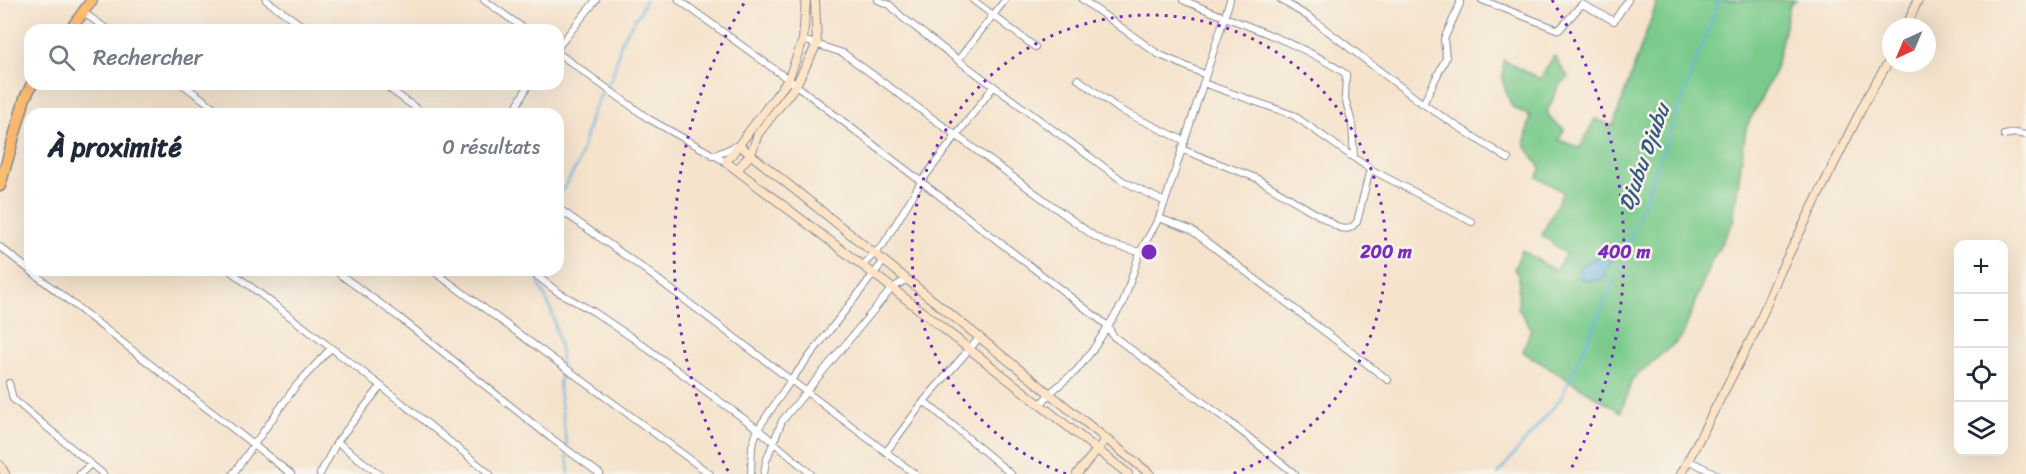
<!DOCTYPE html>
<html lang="fr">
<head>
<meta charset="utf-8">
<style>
  body { margin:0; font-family:Sriracha,sans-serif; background:#f2f2f3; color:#1f2937 }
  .controls { position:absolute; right:18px; bottom:18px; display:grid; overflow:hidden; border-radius:12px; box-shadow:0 6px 24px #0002 }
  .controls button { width:54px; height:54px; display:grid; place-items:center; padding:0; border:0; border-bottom:2px solid #e0e1e3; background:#fff; color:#1f2937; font:30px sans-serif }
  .compass { position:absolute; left:1882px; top:18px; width:54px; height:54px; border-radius:50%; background:#fff; box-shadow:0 6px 24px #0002; rotate:224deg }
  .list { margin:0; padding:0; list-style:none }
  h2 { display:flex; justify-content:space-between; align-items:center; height:78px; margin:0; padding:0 24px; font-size:26px }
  h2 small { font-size:20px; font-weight:400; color:#747a83 }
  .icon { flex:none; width:33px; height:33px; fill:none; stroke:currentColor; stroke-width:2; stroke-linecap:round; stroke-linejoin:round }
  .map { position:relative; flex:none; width:2026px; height:474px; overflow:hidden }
  .search { position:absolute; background:#fff; box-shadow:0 6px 24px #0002; left:24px; top:24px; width:540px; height:66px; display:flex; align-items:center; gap:15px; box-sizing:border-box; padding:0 21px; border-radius:18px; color:#747a83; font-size:22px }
  .panel { position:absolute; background:#fff; box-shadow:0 6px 24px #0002; left:24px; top:108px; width:540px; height:168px; border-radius:18px }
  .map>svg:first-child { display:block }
  .green { fill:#79ca8b; stroke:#4a7c74; stroke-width:1.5 }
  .water { fill:#67b3e0; stroke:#41719f; stroke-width:1.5 }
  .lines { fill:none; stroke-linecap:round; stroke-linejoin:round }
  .stream { stroke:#67b3e0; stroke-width:2 }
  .street-casing { stroke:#888995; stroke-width:8 }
  .secondary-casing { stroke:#888995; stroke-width:10 }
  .highway-casing { stroke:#888995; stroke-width:13 }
  .street { stroke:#fff; stroke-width:6 }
  .secondary { stroke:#fee4c6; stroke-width:8 }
  .highway { stroke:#fdbc70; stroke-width:10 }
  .ring { fill:none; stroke:#7b2cbf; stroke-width:3; stroke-dasharray:3 6 }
  .labels { text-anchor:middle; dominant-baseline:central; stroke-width:5; stroke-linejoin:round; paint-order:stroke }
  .water-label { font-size:21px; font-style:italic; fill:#325785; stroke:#f7f3e8 }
  .centre { fill:#7b2cbf; stroke:#f7f3e8; stroke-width:3 }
  .ring-label { font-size:18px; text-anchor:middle; font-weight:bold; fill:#7b2cbf; stroke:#f7f3e8; stroke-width:5; stroke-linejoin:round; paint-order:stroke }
</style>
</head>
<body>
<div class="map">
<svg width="2026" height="474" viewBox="0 0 2026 474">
  <rect width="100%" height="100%" fill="#f7f3e8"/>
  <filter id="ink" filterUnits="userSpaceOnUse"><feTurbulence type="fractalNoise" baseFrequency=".0167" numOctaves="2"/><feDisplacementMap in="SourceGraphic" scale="12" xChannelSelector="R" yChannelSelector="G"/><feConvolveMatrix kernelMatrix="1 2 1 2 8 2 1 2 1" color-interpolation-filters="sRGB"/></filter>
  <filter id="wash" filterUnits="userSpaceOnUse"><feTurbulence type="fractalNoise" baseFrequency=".008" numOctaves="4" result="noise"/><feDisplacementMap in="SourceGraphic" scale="24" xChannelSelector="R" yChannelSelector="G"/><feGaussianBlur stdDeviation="1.35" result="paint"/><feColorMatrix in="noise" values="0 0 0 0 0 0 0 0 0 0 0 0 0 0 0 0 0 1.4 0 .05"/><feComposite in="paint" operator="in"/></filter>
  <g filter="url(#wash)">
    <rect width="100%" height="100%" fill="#f5e3cc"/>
    <path class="green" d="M1655 0H1796L1790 4 1775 71 1746 128 1733 222 1710 264 1682 337 1632 379 1621 412 1523 352 1531 328 1518 308 1519 276 1514 269 1522 250 1555 271 1566 254 1542 235 1563 192 1537 177 1541 169 1525 145 1530 116 1512 107 1503 82V60L1540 79 1554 56 1568 77 1558 88 1547 112 1553 122 1564 129 1559 140 1580 148 1595 119 1613 126 1656 5Z"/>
    <path class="water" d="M1608 250 1613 259 1608 267 1606 278C1597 281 1587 284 1579 277V267Z"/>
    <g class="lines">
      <path class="stream" d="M558 198 578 164 592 113 603 90 612 78 622 39 640 12 645 0
        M538 270 539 284 552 312 561 353 559 390 567 447
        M567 454 569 474
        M1498 474 1561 398 1614 282 1719 0"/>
    </g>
  </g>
  <g filter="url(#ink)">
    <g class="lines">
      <defs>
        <path id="street" d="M266 0 308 30
          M484 0 526 30
          M679 0 796 85 1108 326 1113 336 1227 420 1295 474
          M878 0 890 5 902 17 958 60 1123 181 1165 202
          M973 0 1035 47
          M1083 0 1158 54 1206 75
          M1183 0C1238 24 1296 40 1346 74L1345 98 1352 123 1354 157
          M1281 0 1312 19 1423 104 1508 159
          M1482 0 1559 30 1582 4 1614 21 1628 0
          M83 12 108 30
          M803 40 843 53 1094 236 1109 244 1140 252
          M558 47 596 0
          M558 53 649 119 726 162
          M958 60 1005 0
          M1078 79 1120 110 1183 140
          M1203 83 1293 115 1370 169 1472 222
          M182 84 223 114
          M383 84 424 114
          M1423 104 1446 58 1444 39 1460 4V0
          M512 114 529 84
          M2004 135 2015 133 2026 135
          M1181 149 1256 178 1340 228C1349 230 1351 228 1357 222L1370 169
          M713 156 738 145
          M558 208 644 269 915 474
          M1159 218 1191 230 1388 380
          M0 247 291 474
          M862 266 883 245 921 182 994 86
          M229 270 381 386 490 474
          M334 270 400 318 551 438 600 474
          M432 270 710 474
          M529 270 558 292 594 312 637 341 758 429 811 474
          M9 383 13 399 103 474
          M924 401 1011 474
          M1041 404 1050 393 1076 371 1092 351 1123 303 1140 252 1159 218 1165 202 1230 0
          M337 442 379 474
          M886 452 924 401 980 337
          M1688 460 1716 474
          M80 474 91 464
          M233 474 295 387 331 348
          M320 474 337 442 381 386
          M751 474 752 446 758 429 791 380 883 262
          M764 474 766 461 782 421 892 288 906 280"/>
        <path id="secondary" d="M806 0 803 40 788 80 726 162 892 288 1128 474
          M1906 27 1918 0
          M739 145 1150 474
          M737 170 751 154 758 134 796 85 817 44 815 0
          M0 465 5 474
          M1077 474 1106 439
          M1681 474 1757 328 1778 276 1869 94 1891 58"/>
        <path id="highway" d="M70 30 92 0
          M0 186 25 98 32 84"/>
      </defs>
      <use href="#street" class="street-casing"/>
      <use href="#secondary" class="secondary-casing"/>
      <use href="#highway" class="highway-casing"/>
      <use href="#street" class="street"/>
      <use href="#secondary" class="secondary"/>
      <use href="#highway" class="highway"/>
    </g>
  </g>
  <g class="ring">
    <path d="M1066 474A237 237 0 1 1 1232 474"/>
    <path d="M728 471A475 475 0 0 1 746 0M1552 0A475 475 0 0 1 1570 471"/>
  </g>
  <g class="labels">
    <g class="water-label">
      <text transform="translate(1644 157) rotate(-70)">Djubu Djubu</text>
    </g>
  </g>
  <circle cx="1149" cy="252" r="9" class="centre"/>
  <g class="ring-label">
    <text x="1386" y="258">200 m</text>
    <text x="1624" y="258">400 m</text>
  </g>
</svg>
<div class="controls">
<button>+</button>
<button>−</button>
<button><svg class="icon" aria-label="locate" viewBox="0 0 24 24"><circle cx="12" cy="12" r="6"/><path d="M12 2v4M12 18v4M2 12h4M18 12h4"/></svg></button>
<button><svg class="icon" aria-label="layers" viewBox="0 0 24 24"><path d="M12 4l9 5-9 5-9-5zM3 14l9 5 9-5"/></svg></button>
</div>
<svg class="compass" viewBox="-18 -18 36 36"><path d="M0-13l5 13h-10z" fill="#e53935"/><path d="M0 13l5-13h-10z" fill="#747a83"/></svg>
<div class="search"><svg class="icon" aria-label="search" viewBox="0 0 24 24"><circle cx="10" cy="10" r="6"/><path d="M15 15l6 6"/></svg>Rechercher</div>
<section class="panel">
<h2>À proximité<small>0 résultats</small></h2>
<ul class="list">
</ul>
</section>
</div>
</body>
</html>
